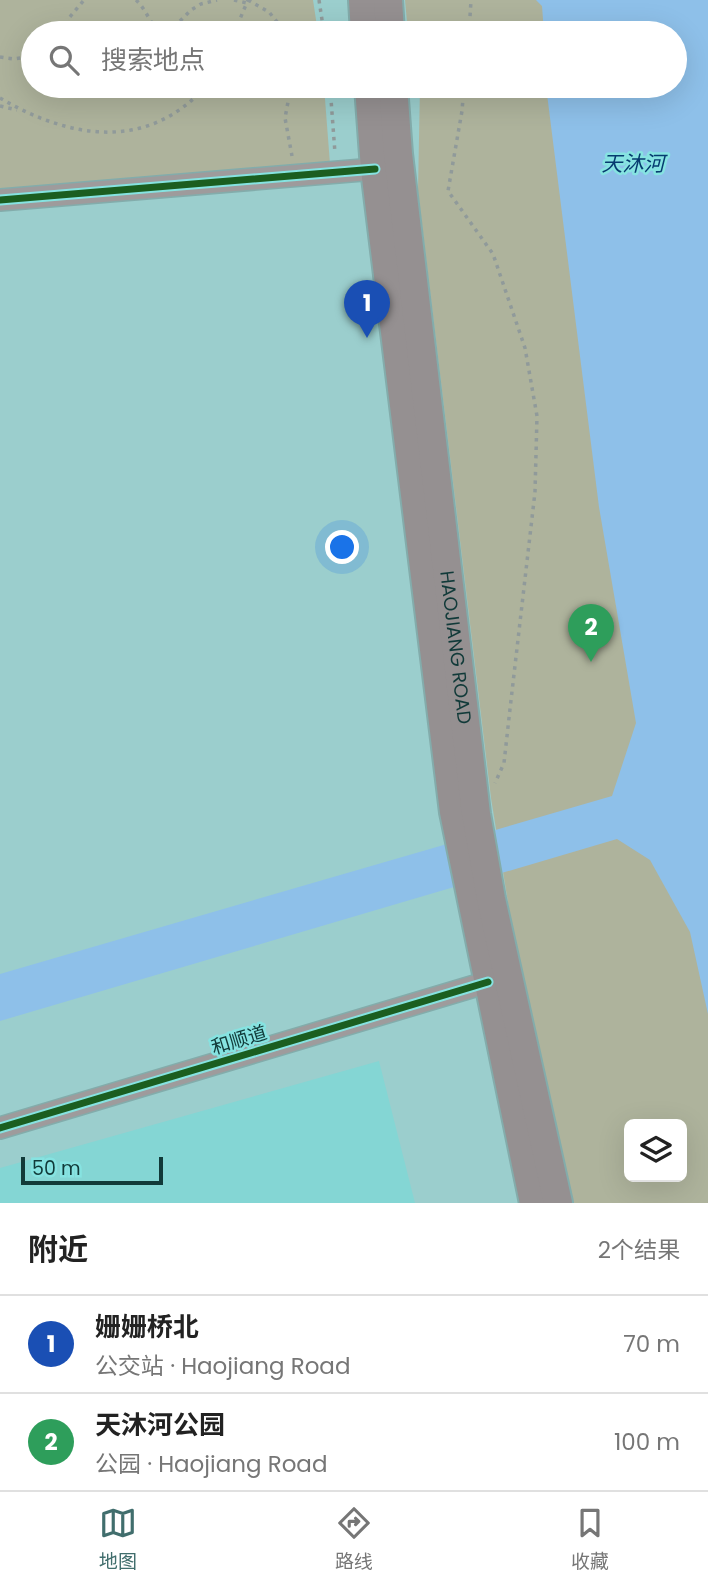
<!DOCTYPE html>
<html lang="zh">
<head>
<meta charset="utf-8">
<style>
  body { margin:0; font-family:Poppins,"Noto Sans SC",sans-serif; background:#f2f2f2; color:#222 }
  .controls { position:absolute; right:21px; bottom:21px; display:grid; overflow:hidden; border-radius:10px; box-shadow:0 7px 28px #0002 }
  .controls button { width:63px; height:63px; display:grid; place-items:center; padding:0; border:0; border-bottom:2px solid #e0e0e0; background:#fff; color:#222; font:35px sans-serif }
  .scale { position:absolute; left:21px; bottom:18px; width:142px; box-sizing:border-box; padding-left:7px; border:4px solid #113a39; border-top:0; font-size:19px; line-height:24px; white-space:nowrap; color:#113a39; -webkit-text-stroke:5px #86e3e1; paint-order:stroke }
  .you { position:absolute; left:343px; top:548px; width:24px; height:24px; margin:-18px; border:5px solid #fff; border-radius:50%; background:#1a73e8; box-shadow:0 0 0 10px #1a73e833 }
  .badge { display:grid; place-items:center; width:46px; height:46px; border-radius:50%; background:#416e6d; color:#fff; font-size:23px; font-weight:700 }
  .pin { position:absolute; translate:-50% -58px; filter:drop-shadow(0 2px 4px #0008) }
  .pin::after { content:''; position:absolute; top:37px; width:24px; height:21px; background:inherit; clip-path:polygon(0 0,100% 0,50% 100%) }
  .list { margin:0; padding:0; list-style:none }
  h2 { display:flex; justify-content:space-between; align-items:center; height:91px; margin:0; padding:0 28px; font-size:30px }
  h2 small { font-size:23px; font-weight:400; color:#767676 }
  .list li { display:grid; grid-template-columns:46px 1fr auto; gap:21px; align-items:center; box-sizing:border-box; height:98px; padding:0 28px; border-top:2px solid #e0e0e0 }
  .list b { display:block; font-size:26px; white-space:nowrap }
  .list p { margin:0; font-size:23px; white-space:nowrap; color:#767676 }
  .list em { font-size:23px; font-style:normal; color:#767676 }
  .icon { flex:none; width:38px; height:38px; fill:none; stroke:currentColor; stroke-width:2; stroke-linecap:round; stroke-linejoin:round }
  .map { position:relative; flex:none; width:708px; height:1203px; overflow:hidden }
  .search { position:absolute; background:#fff; box-shadow:0 7px 28px #0002; left:21px; right:21px; top:21px; height:77px; display:flex; align-items:center; gap:18px; box-sizing:border-box; padding:0 24px; border-radius:38px; color:#767676; font-size:26px }
  .sheet { height:287px; background:#fff }
  nav { display:flex; justify-content:space-around; align-items:center; box-sizing:border-box; height:98px; border-top:2px solid #e0e0e0; background:#fff; font-size:19px; color:#767676 }
  nav a { display:grid; justify-items:center; gap:4px }
  nav .on { color:#416e6d }
  .map>svg:first-child { display:block }
  .built { fill:#84d6d4 }
  .green { fill:#aeb39c; fill-rule:evenodd }
  .water { fill:#8ec0e9 }
  .lines { fill:none; stroke-linecap:round; stroke-linejoin:round }
  .minor-casing { stroke:#83acab; stroke-width:24 }
  .secondary-casing { stroke:#83acab; stroke-width:32 }
  .path { stroke:#909a9a; stroke-width:3.5; stroke-dasharray:3.5 5; stroke-linecap:butt }
  .minor { stroke:#9e9b9c; stroke-width:21 }
  .secondary { stroke:#959091; stroke-width:28 }
  .cycleway-casing { stroke:#86e3e1; stroke-width:11 }
  .cycleway { stroke:#1b5e20; stroke-width:7 }
  .labels { text-anchor:middle; dominant-baseline:central; stroke-width:5; stroke-linejoin:round; paint-order:stroke }
  .street-label { font-size:19px; fill:#113a39; stroke:#86e3e1 }
  .water-label { font-size:21px; font-style:italic; fill:#063b6f; stroke:#86e3e1 }
</style>
</head>
<body>
<div class="map">
<svg width="708" height="1203" viewBox="0 0 708 1203">
  <rect width="100%" height="100%" fill="#9bcecd"/>
  <path class="built" d="M379 1061 415 1203H0V1168Z"/>
  <path class="green" d="M0 0H313L318 33H33V86H324L330 164 0 191Z
    M405 0H708V1203H572L512 927 491 798 418 191 420 86H675V33H408ZM629 1124H682V1177H629Z"/>
  <path class="water" d="M536 0H708V1014L690 932 650 860 617 839 0 1021V974L612 796 636 723 599 507 546 86H675V33H544L542 6Z"/>
  <g class="lines">
    <defs>
      <path id="minor" d="M0 200 375 169
        M0 1128 488 982"/>
      <g id="secondary">
        <path d="M363 0 365 33"/>
        <path d="M388 0 390 33"/>
        <path d="M369 86 375 169 454 812 534 1203"/>
        <path id="s1" d="M393 86 398 154 476 814 491 899 558 1203"/>
      </g>
    </defs>
    <use href="#minor" class="minor-casing"/>
    <use href="#secondary" class="secondary-casing"/>
    <path class="path" d="M136 0C147 10 150 25 161 33
      M234 0 247 3
      M248 0 269 12 286 33
      M319 0 324 33
      M65 33 69 18 84 0
      M168 33 191 10 201 4 217 0
      M234 33 248 0
      M469 33 471 0
      M0 57 14 59 33 56
      M291 86 285 118 292 156
      M330 86 335 153
      M464 86 462 111 448 191 493 254 525 348 537 416 535 492 510 709 504 763 495 783
      M0 98C70 139 147 152 206 86
      M0 106 17 110"/>
    <use href="#minor" class="minor"/>
    <use href="#secondary" class="secondary"/>
    <defs>
      <path id="cycleway" d="M0 200 375 169
        M0 1128 488 982"/>
    </defs>
    <use href="#cycleway" class="cycleway-casing"/>
    <use href="#cycleway" class="cycleway"/>
  </g>
  <g class="labels">
    <g class="street-label">
      <text stroke="none"><textPath href="#s1" startOffset="565">HAOJIANG ROAD</textPath></text>
      <text transform="translate(239 1040) rotate(-17)">和顺道</text>
    </g>
    <g class="water-label">
      <text x="633" y="163">天沐河</text>
    </g>
  </g>
</svg>
<div class="controls">
<button><svg class="icon" aria-label="layers" viewBox="0 0 24 24"><path d="M12 4l9 5-9 5-9-5zM3 14l9 5 9-5"/></svg></button>
</div>
<div class="scale">50 m</div>
<div class="you"></div>
<div class="pin badge" style="left:367px;top:338px;background:#1a4fb4">1</div>
<div class="pin badge" style="left:591px;top:662px;background:#2e9e5b">2</div>
<div class="search"><svg class="icon" aria-label="search" viewBox="0 0 24 24"><circle cx="10" cy="10" r="6"/><path d="M15 15l6 6"/></svg>搜索地点</div>
</div>
<section class="sheet">
<h2>附近<small>2个结果</small></h2>
<ul class="list">
<li><span class="badge" style="background:#1a4fb4">1</span><div><b>姗姗桥北</b><p>公交站 · Haojiang Road</p></div><em>70 m</em></li>
<li><span class="badge" style="background:#2e9e5b">2</span><div><b>天沐河公园</b><p>公园 · Haojiang Road</p></div><em>100 m</em></li>
</ul>
</section>
<nav>
<a class="on"><svg class="icon" aria-label="map" viewBox="0 0 24 24"><path d="M3 6l6-2 6 2 6-2v14l-6 2-6-2-6 2zM9 4v14M15 6v14"/></svg>地图</a>
<a><svg class="icon" aria-label="directions" viewBox="0 0 24 24"><path d="M12 3l9 9-9 9-9-9zM9 14v-3h6M13 9l2 2-2 2"/></svg>路线</a>
<a><svg class="icon" aria-label="saved" viewBox="0 0 24 24"><path d="M7 4h10v16l-5-4-5 4z"/></svg>收藏</a>
</nav>
</body>
</html>
